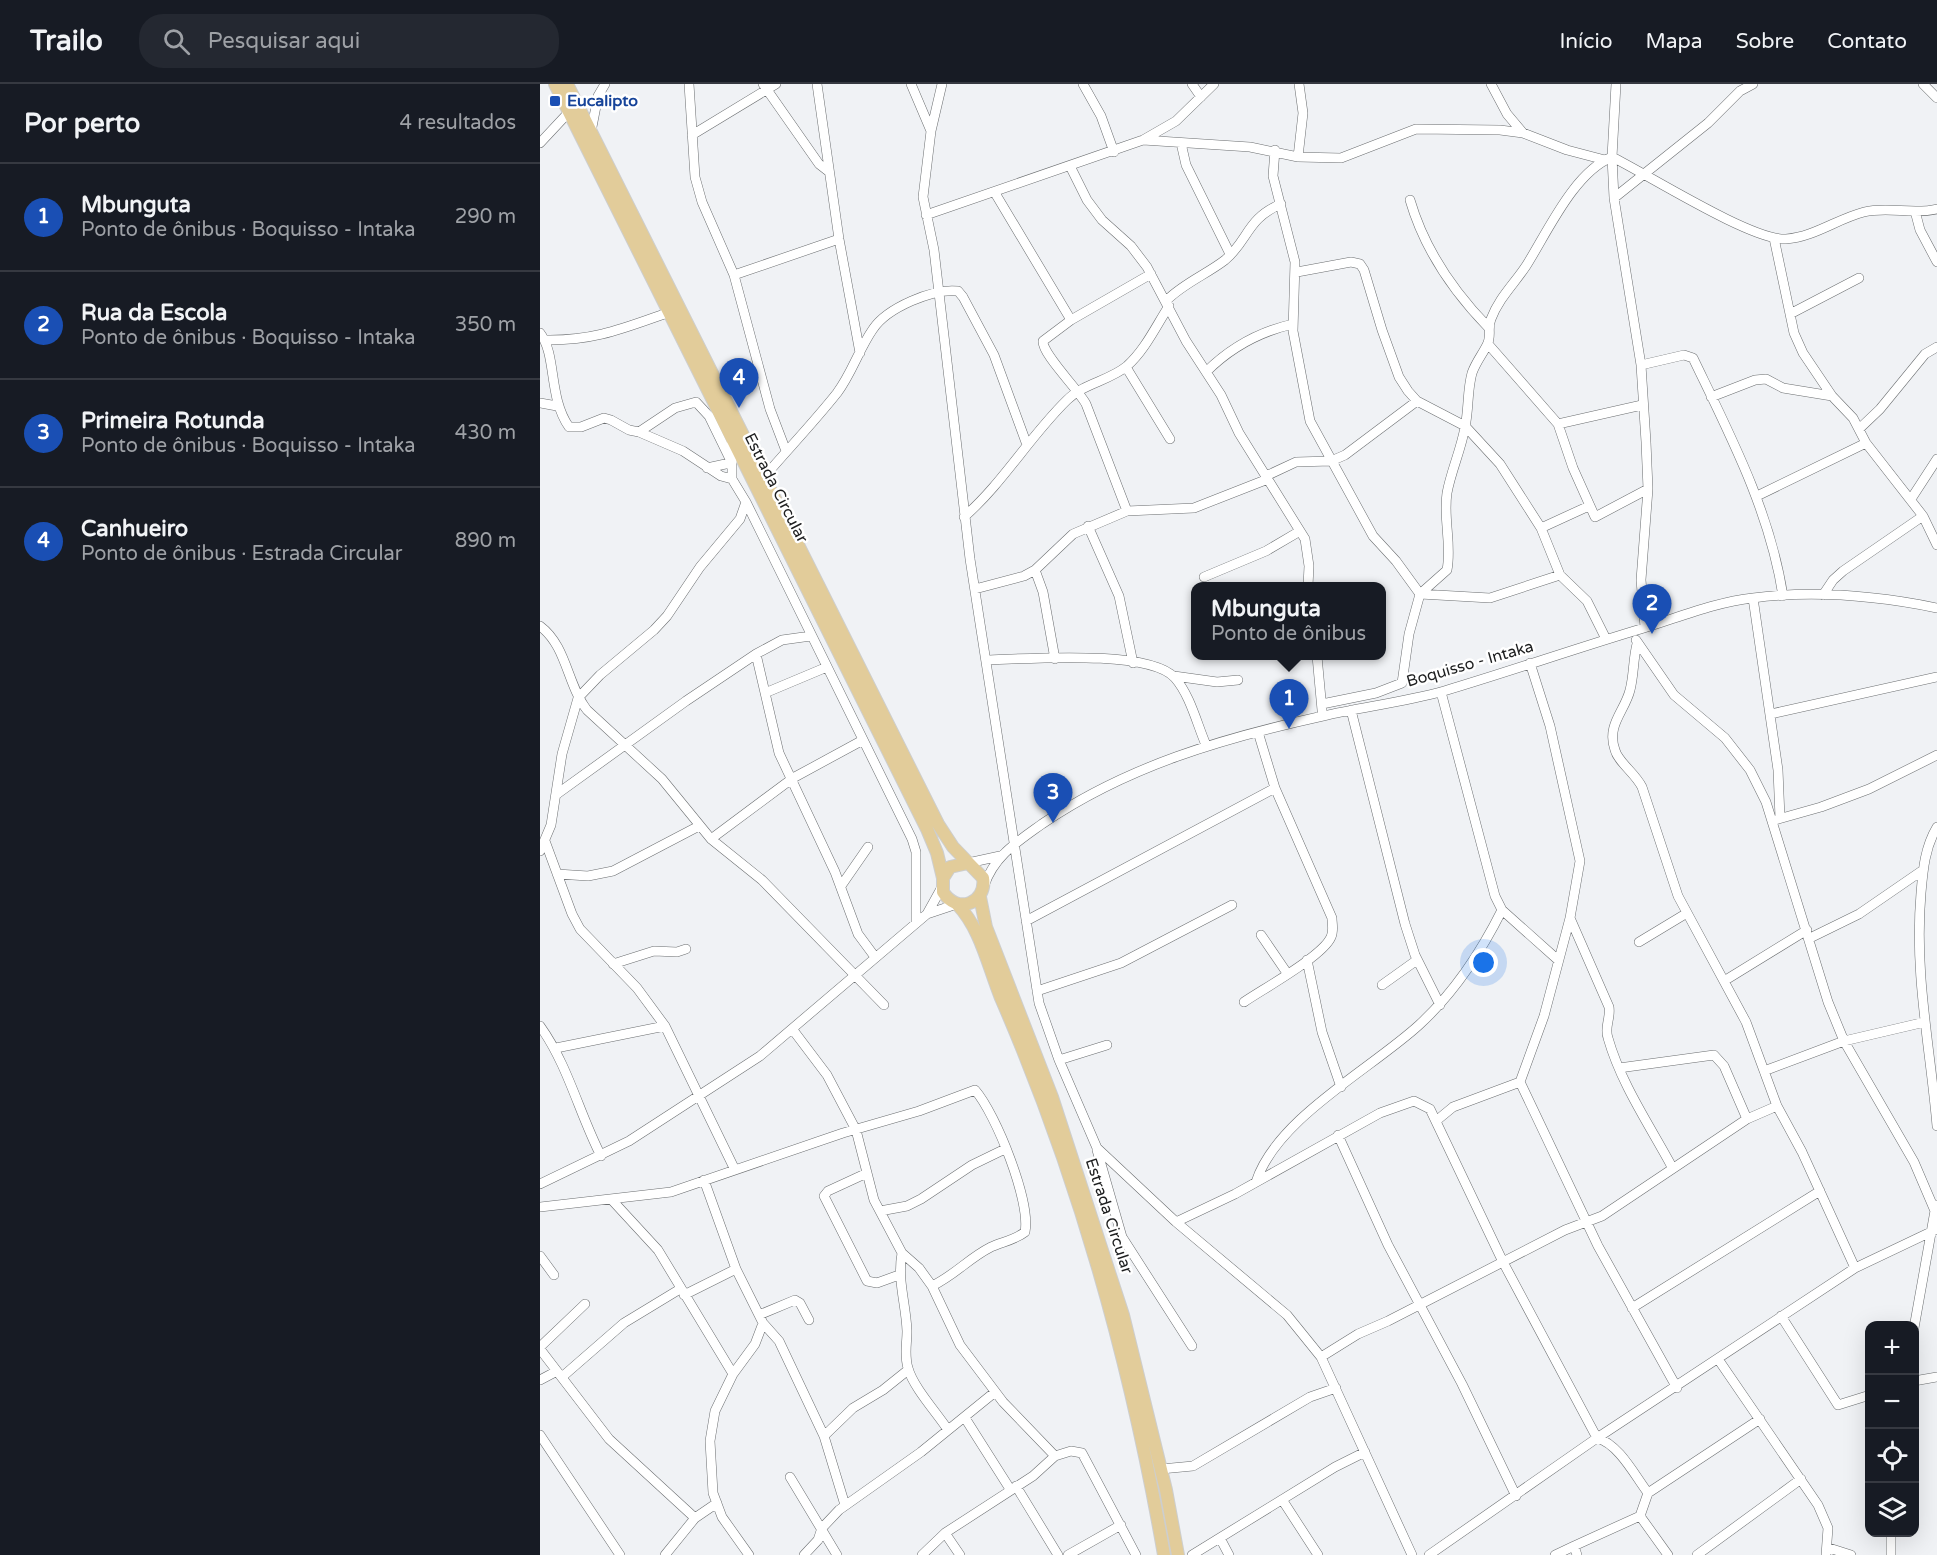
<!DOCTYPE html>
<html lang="pt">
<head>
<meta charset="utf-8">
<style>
  body { margin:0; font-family:"Varela Round",sans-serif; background:#242831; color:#f1f3f6 }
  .controls { position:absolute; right:18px; bottom:18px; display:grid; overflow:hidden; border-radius:12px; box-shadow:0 6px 24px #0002 }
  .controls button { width:54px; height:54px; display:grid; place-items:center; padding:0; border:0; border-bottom:2px solid #363941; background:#171b24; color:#f1f3f6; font:30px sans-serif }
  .you { position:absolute; left:944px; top:879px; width:21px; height:21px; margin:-15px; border:4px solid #fff; border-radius:50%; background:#1a73e8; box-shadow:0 0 0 9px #1a73e833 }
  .badge { display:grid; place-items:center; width:39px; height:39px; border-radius:50%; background:#2563eb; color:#fff; font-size:20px; font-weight:700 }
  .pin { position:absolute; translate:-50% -50px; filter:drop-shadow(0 2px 3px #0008) }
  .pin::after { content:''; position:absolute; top:32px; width:21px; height:18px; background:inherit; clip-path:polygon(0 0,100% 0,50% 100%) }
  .popup { position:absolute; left:651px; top:498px; width:195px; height:78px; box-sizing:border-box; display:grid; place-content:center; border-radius:12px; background:#171b24; filter:drop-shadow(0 2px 4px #0005); font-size:20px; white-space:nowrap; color:#9ea1a6 }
  .popup b { font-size:22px; color:#f1f3f6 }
  .popup::after { content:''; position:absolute; left:50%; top:100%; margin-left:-12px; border:12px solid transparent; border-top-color:#171b24 }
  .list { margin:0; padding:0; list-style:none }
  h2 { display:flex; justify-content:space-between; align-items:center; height:78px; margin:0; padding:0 24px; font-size:26px }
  h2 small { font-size:20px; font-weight:400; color:#9ea1a6 }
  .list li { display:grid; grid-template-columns:39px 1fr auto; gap:18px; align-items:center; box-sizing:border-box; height:108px; padding:0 24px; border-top:2px solid #363941 }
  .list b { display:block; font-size:22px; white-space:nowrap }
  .list p { margin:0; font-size:20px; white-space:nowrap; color:#9ea1a6 }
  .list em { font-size:20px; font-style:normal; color:#9ea1a6 }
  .icon { flex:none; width:33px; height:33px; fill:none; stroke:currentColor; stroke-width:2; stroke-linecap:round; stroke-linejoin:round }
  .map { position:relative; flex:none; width:1397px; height:1471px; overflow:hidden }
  header { display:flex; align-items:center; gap:36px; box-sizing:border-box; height:84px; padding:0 30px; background:#171b24; border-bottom:2px solid #363941 }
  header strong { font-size:28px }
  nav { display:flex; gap:33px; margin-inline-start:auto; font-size:21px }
  .search { width:420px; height:54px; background:#242831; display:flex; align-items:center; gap:15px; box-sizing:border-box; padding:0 21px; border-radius:24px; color:#9ea1a6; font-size:22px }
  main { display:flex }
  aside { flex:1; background:#171b24 }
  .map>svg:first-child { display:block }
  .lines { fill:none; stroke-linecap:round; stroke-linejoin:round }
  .minor-casing { stroke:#6b6e70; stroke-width:10 }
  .major-casing { stroke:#cdcece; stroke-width:14 }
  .minor { stroke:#fff; stroke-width:9 }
  .major { stroke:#e2cc9a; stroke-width:12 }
  .transit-dot { fill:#1a4fb4; stroke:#fff; stroke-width:2 }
  .labels { text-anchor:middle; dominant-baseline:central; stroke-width:5; stroke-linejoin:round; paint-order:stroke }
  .transit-label { font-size:16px; font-weight:bold; fill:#164399; stroke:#fff; text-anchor:start }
  .street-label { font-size:16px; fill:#1d1e1f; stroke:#fff }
</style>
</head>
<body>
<header>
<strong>Trailo</strong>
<div class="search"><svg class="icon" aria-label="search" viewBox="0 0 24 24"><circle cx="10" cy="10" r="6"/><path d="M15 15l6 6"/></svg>Pesquisar aqui</div>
<nav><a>Início</a><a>Mapa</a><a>Sobre</a><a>Contato</a></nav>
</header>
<main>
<aside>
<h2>Por perto<small>4 resultados</small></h2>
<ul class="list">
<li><span class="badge" style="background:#1a4fb4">1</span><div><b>Mbunguta</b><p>Ponto de ônibus · Boquisso - Intaka</p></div><em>290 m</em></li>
<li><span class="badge" style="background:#1a4fb4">2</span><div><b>Rua da Escola</b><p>Ponto de ônibus · Boquisso - Intaka</p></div><em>350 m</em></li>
<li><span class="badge" style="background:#1a4fb4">3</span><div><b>Primeira Rotunda</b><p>Ponto de ônibus · Boquisso - Intaka</p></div><em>430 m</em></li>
<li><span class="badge" style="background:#1a4fb4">4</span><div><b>Canhueiro</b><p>Ponto de ônibus · Estrada Circular</p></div><em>890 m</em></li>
</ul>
</aside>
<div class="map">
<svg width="1397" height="1471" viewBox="0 0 1397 1471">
  <rect width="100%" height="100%" fill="#f0f2f5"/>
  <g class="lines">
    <defs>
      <path id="minor" d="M149 0 155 93 162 118 194 191 230 325 246 367
        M223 0 279 80 288 87
        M277 0 299 155 320 269
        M371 0 391 47
        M402 0 391 47 383 113 394 166 430 475 499 919 519 976 557 1064 636 1138 747 1231 781 1273 872 1471
        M543 0 561 32 574 68
        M652 0 661 13
        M951 0 967 30 983 49
        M1076 0 1072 73 1074 114 1101 281 1106 358 1108 405 1101 496 1105 543
        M1383 0 1397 14
        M51 48 58 12 65 0
        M152 51 236 0
        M603 56 710 63 758 73 801 74 876 45 960 46 983 49 1027 66 1065 76
        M0 59 29 28
        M641 59 646 81 690 170
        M735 66 733 92 755 178 753 247 770 337 833 452 856 477 880 510 950 514 1020 491
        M758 73 763 29 759 0
        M530 82 547 116 562 136 591 162 607 183 646 257 681 311 699 349 765 455 769 482 768 502
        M455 109 531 236
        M1074 114 1168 39 1200 7 1213 0
        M870 116C884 164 913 207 948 243
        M1375 127 1380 146 1397 178
        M386 131 603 56 636 37 674 0
        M1234 154 1254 249 1263 269 1292 312 1313 334 1326 359 1383 432 1397 461
        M757 188 811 178 820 180 824 186 842 246 859 293 868 307 877 317 925 342 960 380 1001 444 1020 491 1047 517 1066 555
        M611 190 531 236 503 257C502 270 538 305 546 320L587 427 654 424 728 395
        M194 191 299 155
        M627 216C644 199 667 190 685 176 709 156 706 135 741 120
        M1250 230 1319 194
        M0 249C17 271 8 313 29 343H41L64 334 71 336 89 346 99 348 143 367 181 392 192 395
        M5 256C55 257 84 244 130 228
        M948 260 1018 340 1033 384 1055 433 1108 405
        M1101 281 1144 271 1153 274C1190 351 1230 427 1243 512
        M586 283 630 355
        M666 288C691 263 718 248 753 240
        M1171 313 1215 296 1226 295 1243 304 1292 312
        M0 319 17 322
        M1018 340 1102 321
        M1320 344 1340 325 1385 270 1397 263
        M99 348 135 324 156 318 169 332 190 375
        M192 354V395L206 418 372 755 376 768V839
        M167 384 190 379
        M225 392C249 364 274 338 297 309 312 289 319 265 333 245 347 224 393 204 418 207L423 213 454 271 487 361
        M726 392 756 378 791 377 805 371 877 317
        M1217 412 1326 359
        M1371 415 1397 375
        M424 433C463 399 490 352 527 316 544 299 569 297 587 282 605 266 616 242 629 222
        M548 442 579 512 593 579
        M1001 444 1049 422
        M495 486 503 508 515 575
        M664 493 726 467 760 447
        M435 505 484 492 495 486 533 450 587 427
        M1283 511 1293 496 1303 487 1383 432
        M1213 514 1238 686 1240 734
        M0 542C27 562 27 601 47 626L122 695 171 755 222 796 344 921
        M1096 556 1134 611 1185 654 1210 686 1226 718 1288 918 1304 957 1374 1078 1395 1127
        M1097 560C1093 575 1094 591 1090 606 1085 627 1066 641 1075 666 1078 678 1095 689 1102 703L1138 812 1206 938 1237 1022 1262 1068 1315 1184
        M216 570 239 669 295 788 318 850 335 873
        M777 572 782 626
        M446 576C485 575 609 565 635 594 650 611 657 640 666 661
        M990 579 1010 642 1040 777 1030 834 1004 932 980 998 1058 1162 1137 1304
        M634 592 677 598 698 596
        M901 608 955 812 962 826 1018 876
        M225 609 287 583
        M782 620 836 609 862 599 869 550 880 510 907 486C912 460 903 435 907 409 911 387 921 366 925 343 929 325 927 307 932 289 936 278 942 271 947 261 952 252 947 244 951 235 959 214 974 200 986 182 1007 149 1034 88 1072 73 1107 90 1212 157 1246 155 1274 153 1297 135 1324 128 1348 122 1373 131 1397 125
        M811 626 865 840 875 871 900 921
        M1231 630 1397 593
        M17 710 146 617 216 570 242 556 271 552
        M1235 736 1281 723 1329 705 1397 671
        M1397 743C1385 763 1383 785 1381 809 1374 890 1390 961 1397 1042
        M171 755 253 694 323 656
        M5 757 32 830 40 845 97 904 125 942 195 1086
        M0 767 11 741 22 670 38 614 60 591 114 546 127 532 160 483 200 435 206 418
        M428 779 460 772
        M17 790 48 792 73 787 159 742
        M301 802 328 763
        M444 802C454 772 477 758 502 740 587 682 683 654 783 632 823 623 864 618 904 607 971 587 1037 564 1104 544 1140 533 1176 518 1213 514 1274 506 1338 512 1397 524
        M387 830 417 820
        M1030 834 1069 923C1071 934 1064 943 1068 954 1081 1000 1110 1042 1132 1083
        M486 837 735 704
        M721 851 747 889
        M1270 854 1319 830 1383 786
        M1099 858 1147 829
        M767 876 782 948 801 1003
        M73 880 114 867 137 868 146 865
        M1184 897 1267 846
        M842 901 877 876
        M497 907 581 879 692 821
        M704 918C723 905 783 872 791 853 794 847 792 840 792 834L735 704 718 648
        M0 942C28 981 39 1029 61 1072
        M253 946 287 991 316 1046 334 1116 362 1169 379 1184 392 1202 420 1261 463 1318 515 1372
        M16 964 125 942
        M519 976 567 961
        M1079 984 1174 971 1184 982 1207 1035
        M1224 987 1304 957 1385 938
        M896 1037 913 1023 980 998
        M798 1051 848 1161 922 1300 976 1412
        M557 1066 582 1153 652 1262
        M327 1089 288 1107 284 1112 327 1197 337 1199 359 1191
        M164 1096 196 1185 223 1239 239 1257 284 1352 305 1421
        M716 1098C736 1035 831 985 879 941 915 908 940 870 962 826
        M0 1100 89 1057 220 972 387 830 402 803
        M71 1115 118 1166 193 1290
        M0 1123 131 1108 303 1049 379 1027 435 1006C456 1030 491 1118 485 1148 475 1156 462 1158 451 1163 429 1174 415 1191 392 1202
        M340 1127 367 1122 381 1115 432 1081 465 1065
        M636 1138 695 1110 840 1029 874 1017 890 1025 963 1178 1057 1354C1079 1360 1095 1392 1108 1409
        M362 1169C357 1196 366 1220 367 1247 367 1260 364 1271 368 1284 373 1303 397 1329 408 1346
        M0 1172 14 1191
        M144 1211 196 1185
        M1092 1224 1280 1107
        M219 1231 255 1216 260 1219 269 1236
        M1241 1232 1298 1321 1330 1311
        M1374 1244 1396 1121
        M0 1263 45 1220
        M0 1265 69 1355 155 1434
        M781 1273 818 1250 848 1237 1025 1146 1062 1132 1207 1035 1237 1022
        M1178 1275 1278 1421 1288 1444 1286 1471
        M22 1293 84 1239 140 1205
        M0 1296 17 1287
        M1374 1297 1397 1293
        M425 1334 470 1405
        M0 1351 80 1471
        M284 1352 313 1324 343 1306 368 1286
        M621 1385 653 1382 770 1313 796 1304
        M250 1393 297 1471
        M476 1402 518 1471
        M743 1417 778 1471
        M405 1449 420 1471
        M680 1454 689 1471
        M1289 1464 1311 1471
        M125 1471 155 1434 177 1419
        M209 1471 182 1433 173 1409 170 1357 175 1327 193 1290 215 1260 223 1239
        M264 1471 278 1456 282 1444 299 1426 381 1368 455 1308
        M382 1471 405 1449 493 1392 515 1372 531 1367 542 1369 596 1471
        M528 1471 581 1441
        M652 1471 795 1383 825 1368
        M889 1471 1057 1354 1315 1184 1397 1145
        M1015 1471 1034 1462
        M1037 1471 1034 1462 1100 1432
        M1128 1471 1100 1432 1108 1409 1220 1335
        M1157 1471 1261 1395
        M1351 1471V1448"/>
      <path id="major" d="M15 0 387 745 397 769 403 794
        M27 0 398 740 413 763 443 794C447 819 417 831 403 808V794L410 783 428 779
        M440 813 446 843 512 1013 583 1231 626 1406 638 1471
        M417 820C441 845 448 882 461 914 538 1091 591 1281 624 1471"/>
    </defs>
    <use href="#minor" class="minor-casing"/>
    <use href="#major" class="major-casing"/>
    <use href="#minor" class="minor"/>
    <use href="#major" class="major"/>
  </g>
  <rect class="transit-dot" x="9" y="11" width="12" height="12" rx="3"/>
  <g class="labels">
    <g class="transit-label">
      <text x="27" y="17">Eucalipto</text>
    </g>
    <g class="street-label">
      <text transform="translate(236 404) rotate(63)">Estrada Circular</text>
      <text transform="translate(930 580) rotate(-16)">Boquisso - Intaka</text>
      <text transform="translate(569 1132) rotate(72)">Estrada Circular</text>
    </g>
  </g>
</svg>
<div class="controls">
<button>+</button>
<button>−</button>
<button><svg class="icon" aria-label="locate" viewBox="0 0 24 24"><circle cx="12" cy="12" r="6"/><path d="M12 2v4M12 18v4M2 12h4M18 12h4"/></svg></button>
<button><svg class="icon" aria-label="layers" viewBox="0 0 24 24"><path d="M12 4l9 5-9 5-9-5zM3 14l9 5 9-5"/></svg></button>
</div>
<div class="you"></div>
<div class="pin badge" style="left:749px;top:645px;background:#1a4fb4">1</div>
<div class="popup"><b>Mbunguta</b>Ponto de ônibus</div>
<div class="pin badge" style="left:1112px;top:550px;background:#1a4fb4">2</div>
<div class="pin badge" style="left:513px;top:739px;background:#1a4fb4">3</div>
<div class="pin badge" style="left:199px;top:324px;background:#1a4fb4">4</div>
</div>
</main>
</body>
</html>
